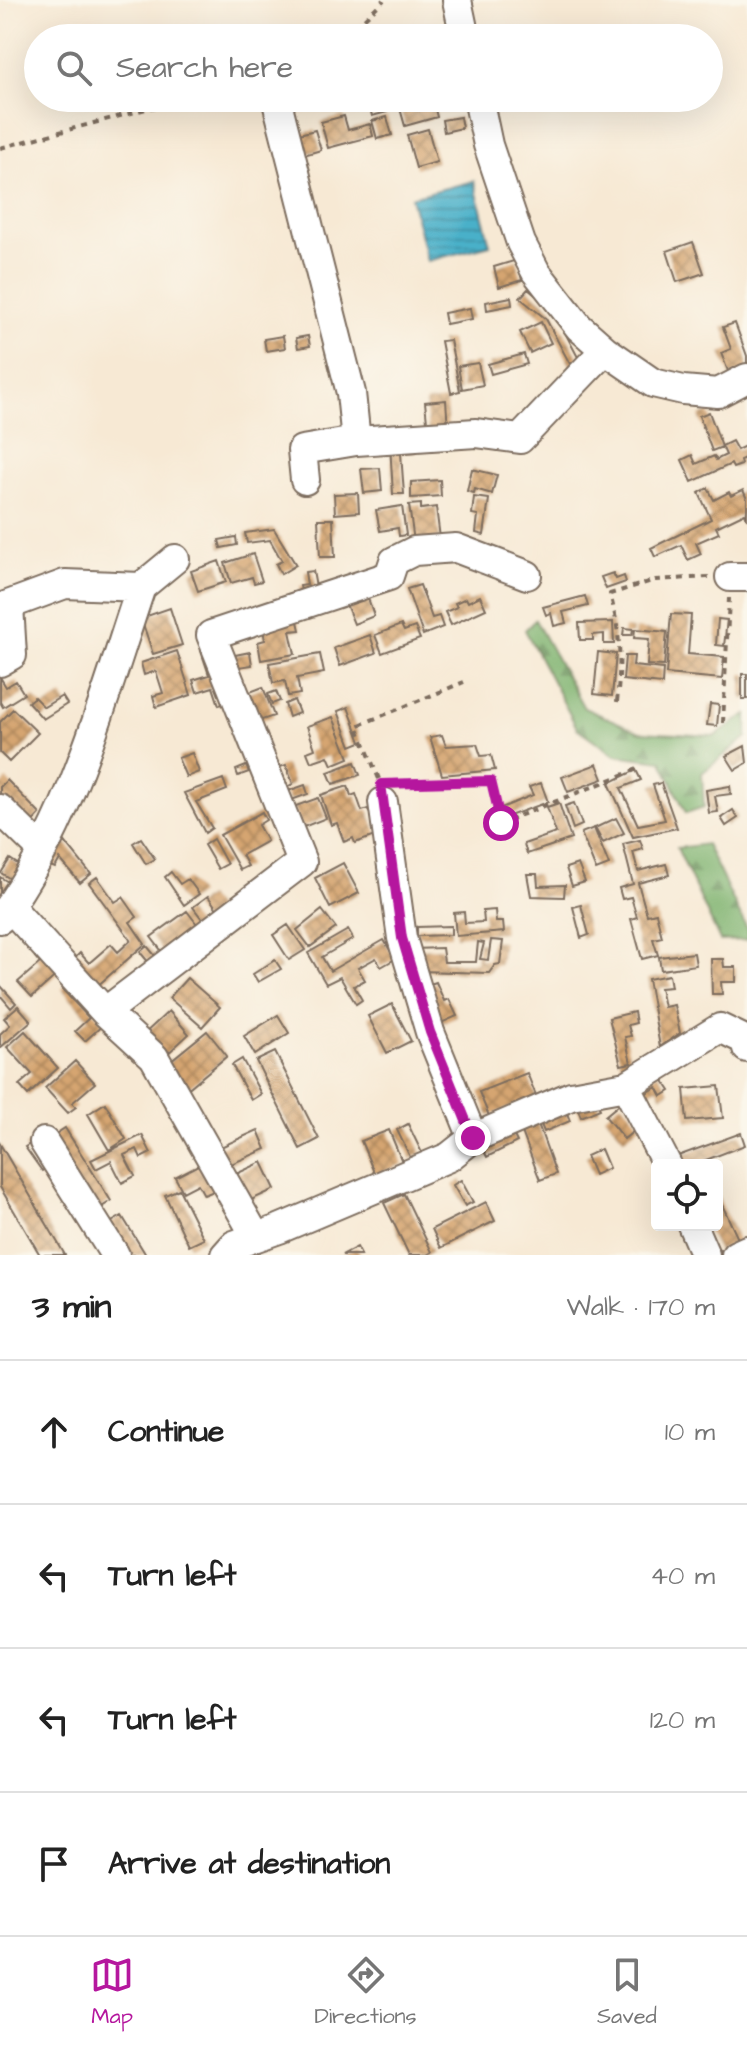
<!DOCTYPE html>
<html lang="en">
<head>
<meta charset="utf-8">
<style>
  body { margin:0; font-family:"Architects Daughter",sans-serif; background:#f2f2f2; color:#222 }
  .controls { position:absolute; right:24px; bottom:24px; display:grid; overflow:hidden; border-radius:8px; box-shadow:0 8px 32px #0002 }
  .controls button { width:72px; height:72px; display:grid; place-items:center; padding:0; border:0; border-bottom:2px solid #e0e0e0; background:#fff; color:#222; font:40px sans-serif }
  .stop { position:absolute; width:24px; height:24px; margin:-18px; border:6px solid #b5179e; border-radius:50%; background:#fff }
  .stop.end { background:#b5179e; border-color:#fff; box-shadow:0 2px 8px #0008 }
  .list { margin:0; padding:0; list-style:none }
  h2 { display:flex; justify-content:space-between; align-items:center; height:104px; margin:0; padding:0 32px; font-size:34px }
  h2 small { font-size:26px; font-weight:400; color:#767676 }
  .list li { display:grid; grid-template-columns:52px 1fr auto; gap:24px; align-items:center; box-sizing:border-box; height:144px; padding:0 32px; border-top:2px solid #e0e0e0 }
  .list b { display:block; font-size:30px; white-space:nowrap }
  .list em { font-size:26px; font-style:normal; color:#767676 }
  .icon { flex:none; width:44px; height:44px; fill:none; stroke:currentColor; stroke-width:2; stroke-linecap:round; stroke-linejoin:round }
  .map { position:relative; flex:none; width:747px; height:1255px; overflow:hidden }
  .search { position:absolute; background:#fff; box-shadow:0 8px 32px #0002; left:24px; right:24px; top:24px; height:88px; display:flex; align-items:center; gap:20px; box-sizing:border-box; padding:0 28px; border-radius:44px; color:#767676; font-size:30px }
  .sheet { height:680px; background:#fff }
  nav { display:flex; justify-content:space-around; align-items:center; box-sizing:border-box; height:112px; border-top:2px solid #e0e0e0; background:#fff; font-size:22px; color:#767676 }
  nav a { display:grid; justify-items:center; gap:4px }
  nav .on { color:#b5179e }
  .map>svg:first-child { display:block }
  .forest { fill:url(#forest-firs); stroke:#5c6e46; stroke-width:2 }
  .water { fill:url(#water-rules); stroke:#426d74; stroke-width:2 }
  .building { fill:url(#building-cross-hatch) }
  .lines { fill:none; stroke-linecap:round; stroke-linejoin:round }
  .minor-casing { stroke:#7d6d5e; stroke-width:32 }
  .path { stroke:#7d6d5e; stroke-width:4; stroke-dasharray:6 6; stroke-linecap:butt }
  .minor { stroke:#fff; stroke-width:28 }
  .route { stroke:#b5179e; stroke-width:10 }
</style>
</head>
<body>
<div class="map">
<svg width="747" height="1255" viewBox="0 0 747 1255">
  <defs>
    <pattern id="forest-firs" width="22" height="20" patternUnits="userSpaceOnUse" patternTransform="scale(2)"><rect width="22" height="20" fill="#7eb26e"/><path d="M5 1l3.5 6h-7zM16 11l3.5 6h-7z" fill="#68915a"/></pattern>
    <pattern id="water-rules" width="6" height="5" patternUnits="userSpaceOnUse" patternTransform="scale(2)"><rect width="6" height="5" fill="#4ab0c9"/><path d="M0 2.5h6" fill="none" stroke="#3f8fa3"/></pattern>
    <pattern id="building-cross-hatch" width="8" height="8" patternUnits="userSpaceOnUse" patternTransform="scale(2)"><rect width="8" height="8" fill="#d5a571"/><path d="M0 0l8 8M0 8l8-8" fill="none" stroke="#ae875c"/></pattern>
  </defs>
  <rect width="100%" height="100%" fill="#fbf7ec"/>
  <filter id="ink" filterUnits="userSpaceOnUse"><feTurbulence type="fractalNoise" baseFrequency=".0125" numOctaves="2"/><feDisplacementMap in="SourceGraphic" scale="16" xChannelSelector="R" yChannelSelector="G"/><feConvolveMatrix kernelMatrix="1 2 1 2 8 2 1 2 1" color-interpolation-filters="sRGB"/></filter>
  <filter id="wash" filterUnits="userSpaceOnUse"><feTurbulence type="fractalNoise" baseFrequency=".006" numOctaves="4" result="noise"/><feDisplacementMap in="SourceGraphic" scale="32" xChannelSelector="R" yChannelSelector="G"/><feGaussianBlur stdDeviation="1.8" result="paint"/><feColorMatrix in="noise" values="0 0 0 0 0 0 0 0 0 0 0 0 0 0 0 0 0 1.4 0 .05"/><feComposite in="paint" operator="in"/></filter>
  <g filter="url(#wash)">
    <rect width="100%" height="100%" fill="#f7e9d4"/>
    <path class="forest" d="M535 620 584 708 640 732 715 736 747 714V737L702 773 704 807 686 813 662 761 615 755 577 728 525 630Z
      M706 844 747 929V940L720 941 677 848Z"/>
    <path class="water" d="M474 181 490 245 427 261 411 197Z"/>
    <g id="blocks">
      <path class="building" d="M384 98 387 112 372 116 368 102Z
        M397 98H432L437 117 405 126Z
        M344 116 348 130 370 124 373 136 328 148 321 122Z
        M387 117 392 135 377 139 372 121Z
        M460 117 462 128 444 132 442 120Z
        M428 129 437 162 416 168 407 135Z
        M315 130 321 150 300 156 295 135Z
        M693 242 704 273 677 282 667 251Z
        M517 260 522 280 499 287 494 267Z
        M528 289 553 310 580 361 571 366 546 319 520 298Z
        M511 297 512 305 487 310 486 302Z
        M470 308 472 319 446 324 444 313Z
        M541 322 551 343 530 353 520 332Z
        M735 323 747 356V370L730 376 721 353 731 349 723 327Z
        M283 336 285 348 266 351 264 339Z
        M308 336 310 346 298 348 296 338Z
        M450 340 460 391 451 393 441 341Z
        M524 354 527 364 491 374 488 364Z
        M478 363 483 385 462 389 458 366Z
        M446 400 448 429 428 431 425 402Z
        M709 412 722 447 712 451 699 416Z
        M732 441 737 450 747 445V457L740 460 741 465 733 468 731 464 692 482 682 460 692 455 696 464 714 456 716 460 726 455 722 446Z
        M417 443V452L401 453 404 494H393L390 444Z
        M380 468 382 491 364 493 361 469Z
        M472 469 497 475 492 494 475 489 474 493 467 491Z
        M440 480 441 496 411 498V482Z
        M708 488 714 500 729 492 731 496 743 490 747 499V519L745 513 716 527 719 533 696 543 701 554 688 560 681 545 655 557 651 548 711 519 699 493Z
        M358 493 359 512 335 514 334 494Z
        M474 497 489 499 484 535 476 533 478 515 472 514Z
        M421 504V509L436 507 440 538 414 542 409 505Z
        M402 506 406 535 399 536 398 528 380 531 376 510Z
        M318 519H333L335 557H320Z
        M274 529 296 565 281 574 276 564 282 561 270 540 247 543 245 533Z
        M236 537 237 545 221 548 219 540Z
        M253 554 262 581 254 583 252 577 231 583 225 563Z
        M219 561 226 582 198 591 191 571Z
        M313 571 317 593 302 595 300 586 307 585 305 572Z
        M613 573 616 579 624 576 626 582 606 589 601 577Z
        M420 585 432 618 439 616 443 627 423 635 407 589Z
        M480 596 486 609 451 625 445 612 457 607 455 603 466 598 468 602Z
        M585 596 588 606 563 612 566 623 554 626 551 613 546 615 543 607Z
        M359 597 360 601 368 598 374 616 354 624 345 602Z
        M170 608 182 645 153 654 141 618Z
        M671 614 691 615 688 654 724 657 722 679 666 674Z
        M297 617 300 630 290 631 295 654 261 660 258 642 265 640 262 623Z
        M718 619 727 620 724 646 716 645Z
        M613 622 614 644H604V634L593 635V640H580L579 623Z
        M401 625 404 631 415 627 420 639 382 653 375 635Z
        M624 628 633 629 632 635H623Z
        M635 629 667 632 664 666 647 665 649 639 634 638Z
        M370 635 376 653 340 666 334 648Z
        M208 648 227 703 219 705 213 687 197 692 193 680 209 675 201 651Z
        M177 651 191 695 156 707 153 696 163 693 156 671 144 675 141 663Z
        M250 652 252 665 232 668 230 656Z
        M598 652 616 654 612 696 594 694Z
        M320 654 324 673 297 678 300 694 288 696 285 681 273 683 269 663Z
        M625 656H634L633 666 663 669 662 684 623 680Z
        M742 674H747V699H742Z
        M0 677 6 687 16 681 24 694 3 707 0 702Z
        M263 687 274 716 253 723 242 695Z
        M276 691 280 701 272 704 268 694Z
        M62 696 67 704 43 719 28 702 34 697 44 707Z
        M294 700 299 713 289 717 285 704Z
        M710 704 719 705 717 726 707 725Z
        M348 707 361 742 351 746 338 711Z
        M13 709 38 733 9 762 0 753V722Z
        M333 717 349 758 332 765 328 756 311 762 307 752 315 749 307 726Z
        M442 735 446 746 477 744 481 756 491 755 495 770 442 775 430 737Z
        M745 746 747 763 735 770 726 756Z
        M192 753 199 772 186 777 178 758Z
        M355 762 360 775 333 784 328 772Z
        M597 764 603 779 568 792 562 777Z
        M286 765 293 784 285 788 277 768Z
        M246 766 249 772 238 776 236 770Z
        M636 770 641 780 621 788 638 825 665 820 653 785 661 783 677 828 633 837 609 783Z
        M223 779 227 790 196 802 212 828 205 833 184 793Z
        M7 780 40 814 29 826 0 795V787Z
        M541 783 548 802 504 818 501 808 533 795 529 787Z
        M305 785 308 794 289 801 285 792Z
        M348 786 351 796 356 794 362 811 368 809 378 835 355 843 353 838 344 842 337 823 331 825 321 795Z
        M730 786 731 794 715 796 718 812 709 813 706 790Z
        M318 798 326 818 301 828 293 807Z
        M559 803 571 839 527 854 524 844 556 833 547 807Z
        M574 803 582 825 573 829 565 806Z
        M733 810 738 818 726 826 721 818Z
        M262 812 266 820 258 825 267 841 242 855 248 866 240 870 220 835Z
        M616 818 624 833 603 843 595 828Z
        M594 828 609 865 596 870 581 833Z
        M62 838 91 874 80 883 60 859 55 868 48 865Z
        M141 838 155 859 146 864 133 843Z
        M213 839 227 864 218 869 204 845Z
        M640 840 643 849 633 852 638 871 666 864 669 875 638 883 647 915 656 913 662 937 653 939 658 955 642 959 631 919 637 917 631 897 622 899 619 888 633 884 623 844Z
        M10 859 28 871 20 885 1 873Z
        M343 863 359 893 330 908 315 878Z
        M578 864 585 882 572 886 566 868Z
        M171 872 180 884 188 879 199 894 184 905 165 877Z
        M527 874H537L538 886 565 885 564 897 531 896Z
        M0 877 13 885 0 895Z
        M97 877 115 902 123 897 137 917 130 922 145 944 96 987 73 960 80 953 89 963 111 944 118 952 131 940 89 883Z
        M208 896 222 916 208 927 193 907Z
        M581 905 589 935 581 938 573 907Z
        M322 910 336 928 310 947 297 930Z
        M495 910 496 922H503L504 932 456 936 454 913 464 912 465 923 484 922 483 911Z
        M187 911 203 932 167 958 151 937Z
        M288 925 305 950 289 960 273 935Z
        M451 926V935L417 936V927Z
        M348 930 353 939 322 957 330 971 384 940 395 959 381 967 376 958 358 968 365 980 354 986 362 1000 356 1004 340 977 326 984 308 953Z
        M491 940 503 941 500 964 495 965 489 973 419 971 413 949 442 948 444 962H476L478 942 484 943 480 959 488 960Z
        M147 946 157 958 149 963 140 952Z
        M42 951 60 972 32 997 18 982 40 963 35 957Z
        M694 953 696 965 661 970 659 957Z
        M711 959H723L724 967H736V982H721L722 994H712Z
        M275 960 281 969 258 982 253 974Z
        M669 975 671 987 660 988 664 1007 674 1005 680 1033 660 1047 648 979Z
        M187 978 220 1007 202 1027 169 998Z
        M70 982 104 1024 85 1041 75 1031 89 1018 62 989Z
        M436 982 444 1001 449 999 457 1016 439 1024 427 985Z
        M0 985 16 1003 11 1008 0 995Z
        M392 1004 411 1041 387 1053 368 1016Z
        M18 1006 31 1021 0 1048V1034L10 1025 4 1018Z
        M169 1011 189 1034 163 1058 143 1035Z
        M634 1012 636 1023 628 1025 631 1036 625 1037 631 1063 621 1065 609 1018Z
        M278 1015 289 1033 255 1055 244 1036Z
        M25 1031 58 1068 28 1095 19 1085 32 1074 7 1047Z
        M207 1031 227 1056 185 1091 164 1066Z
        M275 1052 319 1139 300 1149 256 1061Z
        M242 1059 261 1094 251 1100 232 1065Z
        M75 1061 95 1083 72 1103 76 1107 68 1113 45 1088Z
        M527 1073 537 1098 489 1116 479 1092Z
        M658 1073 670 1091 662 1096 657 1087 643 1095 637 1086Z
        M719 1086 723 1118 687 1121 684 1089Z
        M595 1098 600 1109 581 1117 576 1105Z
        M622 1102 641 1125 624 1139 605 1116Z
        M105 1103 126 1139 109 1150 88 1114Z
        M565 1108 570 1121 544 1132 539 1119Z
        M536 1118 556 1174 540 1180 519 1124Z
        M408 1124 422 1153 411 1159 397 1130Z
        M65 1128 111 1201 94 1212 48 1139Z
        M510 1128 517 1142 487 1157 480 1143Z
        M258 1130 266 1149 222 1168 214 1150Z
        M389 1130 403 1164 375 1175 361 1141Z
        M741 1133 745 1145 693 1165H679L675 1157Z
        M142 1135 151 1153 141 1158 137 1149 124 1155 135 1176 122 1183 111 1161 96 1169 91 1160Z
        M36 1140 53 1164 42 1171 25 1147Z
        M0 1144 65 1255H40L0 1187Z
        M601 1149 609 1168 594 1175 586 1156Z
        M262 1162 275 1189 249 1201 236 1174Z
        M200 1164 214 1191 204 1195 198 1184 183 1192 175 1177Z
        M461 1180 473 1202 465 1206 453 1185Z
        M179 1189 204 1239 189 1246 165 1195Z
        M404 1194 432 1252 427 1255H409L384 1203Z
        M717 1194 739 1241 718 1251 705 1225H717Z
        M486 1202 495 1221 441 1248 432 1229Z
        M122 1216 146 1255H120L103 1227Z
        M357 1247 361 1255H342Z"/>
    </g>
  </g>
  <g filter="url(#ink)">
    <use href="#blocks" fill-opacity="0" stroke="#7d6d5e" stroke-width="2"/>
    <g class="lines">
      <defs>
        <path id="minor" d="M457 0 465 38
          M276 98 351 393 356 441
          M478 98 488 145 521 243 536 272 579 327 605 350 653 383 683 390 718 393 747 378
          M305 480 302 450 356 441 476 433 520 439 605 350
          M730 577H747
          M0 608 65 584 141 587 175 559
          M0 662 12 655 9 605
          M383 802 402 938 430 1032 473 1138 571 1096 626 1086 667 1165
          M0 809 42 850
          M10 907 105 1012 154 1057 256 1237
          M0 919C72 822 103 699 141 587
          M105 1012 302 862 211 635 389 576 394 561 414 551 456 548 527 575
          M626 1086 720 1028 745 1040 747 1048
          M44 1142 115 1255
          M692 1225 705 1255
          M225 1255 234 1245 279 1229 449 1157 473 1138
          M736 1255 747 1250"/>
      </defs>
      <use href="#minor" class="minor-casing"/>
      <path class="path" d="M335 38 348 34 384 0
        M0 148 150 108 212 98
        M617 702C621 661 621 634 610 594L655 580 709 577
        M723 723 729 598
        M379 779 357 726 464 682
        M398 784 491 781 501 823 640 768"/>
      <use href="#minor" class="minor"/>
    </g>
  </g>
  <g class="lines" filter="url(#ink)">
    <path class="route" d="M473 1138 430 1032 402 938 381 784 491 781 501 823"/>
  </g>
</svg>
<div class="controls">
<button><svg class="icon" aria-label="locate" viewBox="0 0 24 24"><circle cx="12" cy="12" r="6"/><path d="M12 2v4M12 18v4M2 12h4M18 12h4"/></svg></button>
</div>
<div class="stop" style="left:501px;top:823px"></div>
<div class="stop end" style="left:473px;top:1138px"></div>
<div class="search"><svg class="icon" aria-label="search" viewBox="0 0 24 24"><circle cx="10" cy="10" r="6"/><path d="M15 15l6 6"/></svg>Search here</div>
</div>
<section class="sheet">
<h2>3 min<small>Walk · 170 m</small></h2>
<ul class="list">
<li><svg class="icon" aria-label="ahead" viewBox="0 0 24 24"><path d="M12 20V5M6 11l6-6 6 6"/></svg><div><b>Continue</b></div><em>10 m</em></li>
<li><svg class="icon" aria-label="left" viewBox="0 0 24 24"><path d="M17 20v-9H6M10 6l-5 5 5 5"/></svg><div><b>Turn left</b></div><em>40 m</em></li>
<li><svg class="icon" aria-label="left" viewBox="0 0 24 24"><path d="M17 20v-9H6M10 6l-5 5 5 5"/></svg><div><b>Turn left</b></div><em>120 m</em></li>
<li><svg class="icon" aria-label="arrive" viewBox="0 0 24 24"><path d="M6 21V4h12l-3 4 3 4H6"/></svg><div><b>Arrive at destination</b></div></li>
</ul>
</section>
<nav>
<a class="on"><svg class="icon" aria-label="map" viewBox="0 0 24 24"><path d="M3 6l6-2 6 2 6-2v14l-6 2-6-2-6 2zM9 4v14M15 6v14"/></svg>Map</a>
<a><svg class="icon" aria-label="directions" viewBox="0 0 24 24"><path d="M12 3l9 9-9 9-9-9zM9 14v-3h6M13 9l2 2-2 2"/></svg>Directions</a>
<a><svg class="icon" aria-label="saved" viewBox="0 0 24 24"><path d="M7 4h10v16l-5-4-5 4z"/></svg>Saved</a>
</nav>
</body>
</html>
